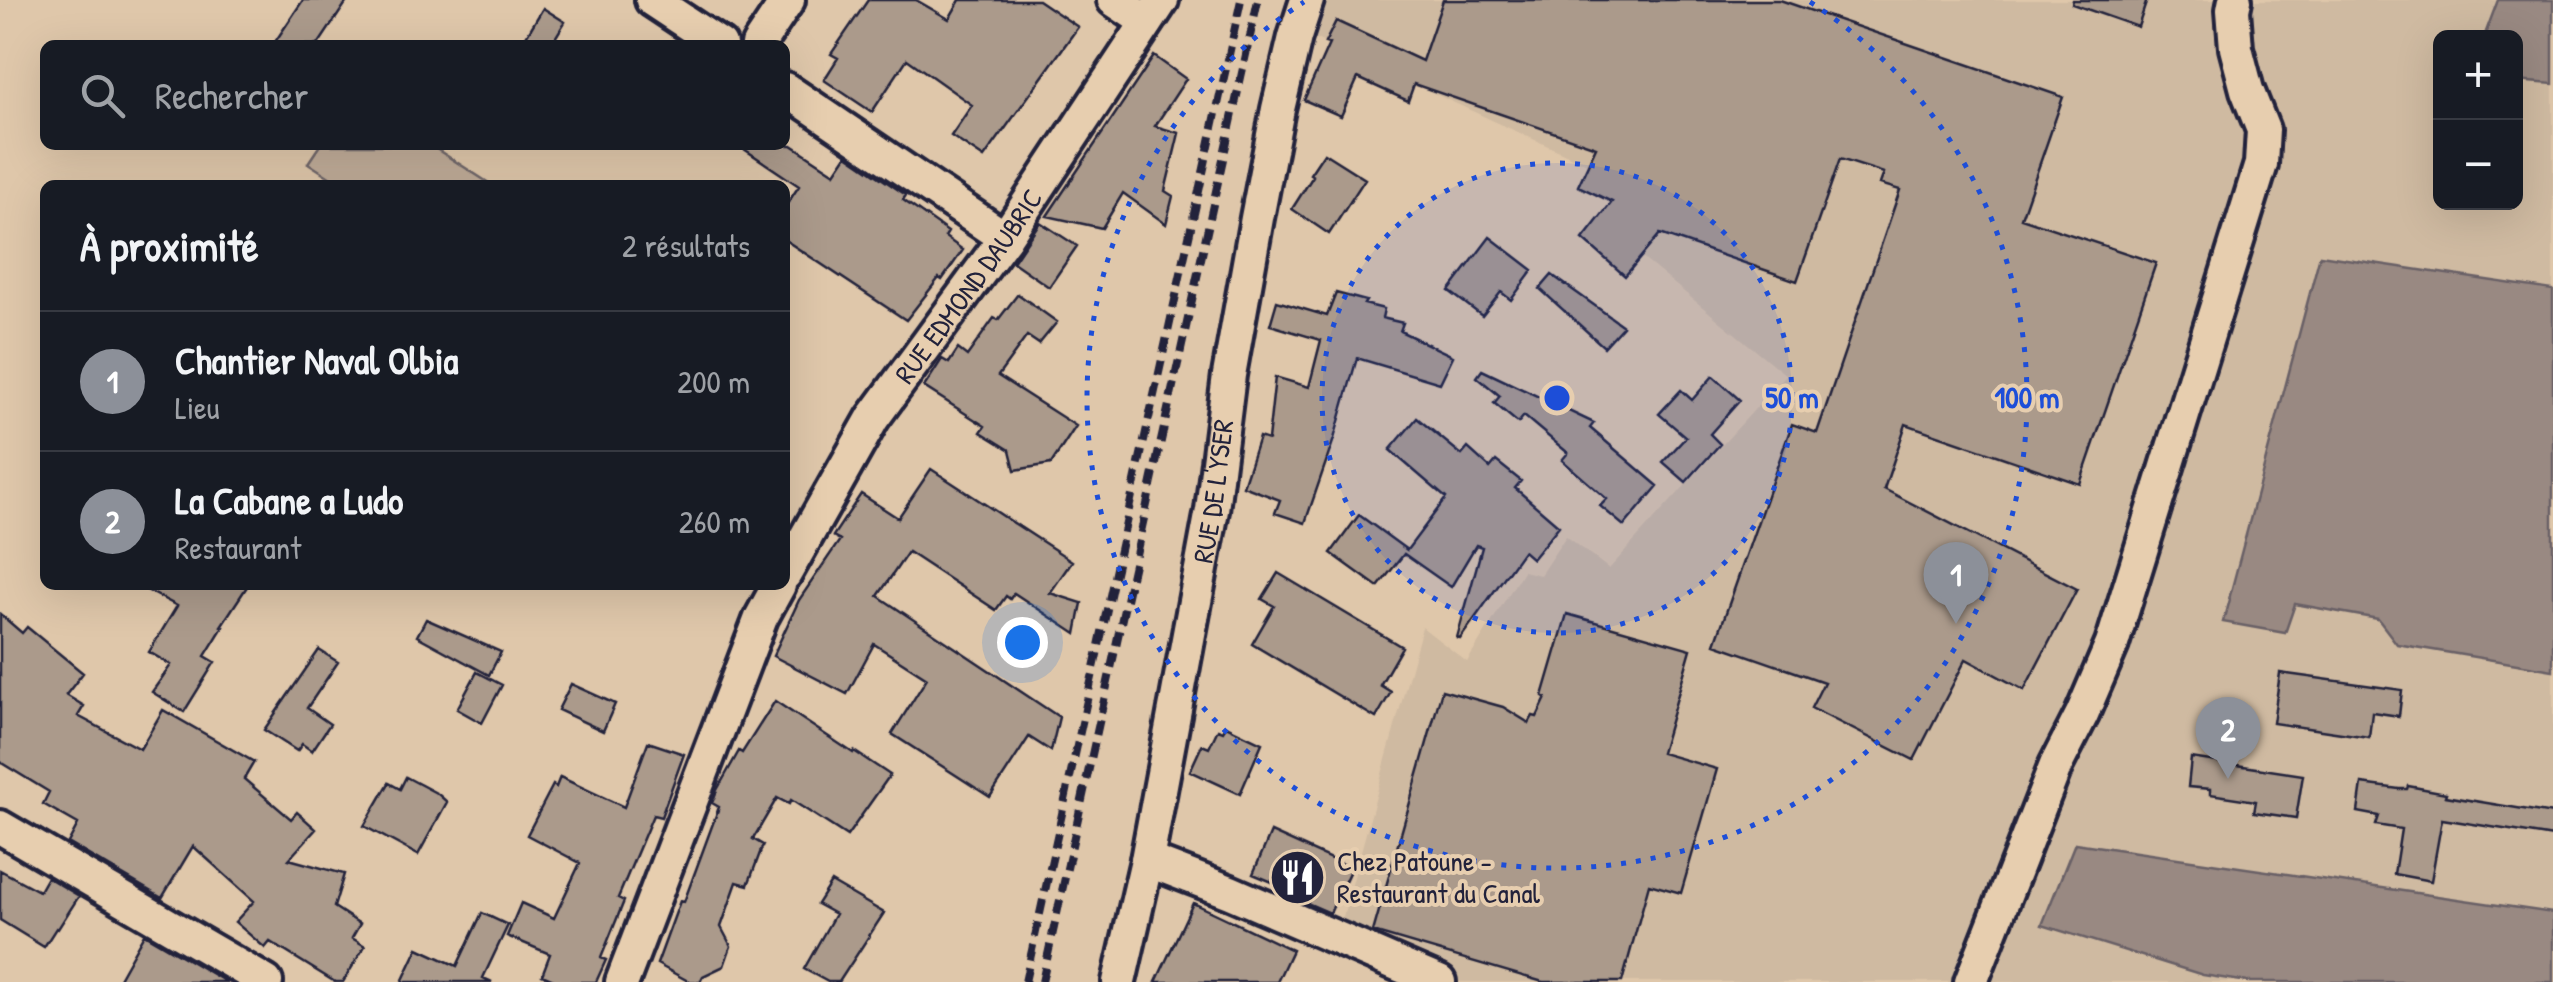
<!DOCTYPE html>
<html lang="fr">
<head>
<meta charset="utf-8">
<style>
  body { margin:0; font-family:"Patrick Hand",sans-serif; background:#20242c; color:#f1f3f6 }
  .controls { position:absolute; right:30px; top:30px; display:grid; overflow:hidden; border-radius:15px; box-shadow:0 10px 40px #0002 }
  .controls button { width:90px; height:90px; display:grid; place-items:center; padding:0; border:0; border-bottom:2px solid #363941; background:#171b24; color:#f1f3f6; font:50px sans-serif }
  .you { position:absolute; left:1022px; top:642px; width:35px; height:35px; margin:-25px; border:8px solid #fff; border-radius:50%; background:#1a73e8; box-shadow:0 0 0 15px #1a73e833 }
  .badge { display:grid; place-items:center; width:65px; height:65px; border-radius:50%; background:#8c9099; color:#fff; font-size:32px; font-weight:700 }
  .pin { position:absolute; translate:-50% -82px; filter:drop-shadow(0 2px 5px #0008) }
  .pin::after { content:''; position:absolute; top:52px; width:35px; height:30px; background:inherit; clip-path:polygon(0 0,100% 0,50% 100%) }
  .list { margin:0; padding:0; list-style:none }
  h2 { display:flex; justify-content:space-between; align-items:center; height:130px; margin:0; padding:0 40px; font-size:42px }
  h2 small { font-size:32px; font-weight:400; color:#9ea1a6 }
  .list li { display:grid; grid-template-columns:65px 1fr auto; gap:30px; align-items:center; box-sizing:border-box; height:140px; padding:0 40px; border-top:2px solid #363941 }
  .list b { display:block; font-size:38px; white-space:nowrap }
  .list p { margin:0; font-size:32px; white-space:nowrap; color:#9ea1a6 }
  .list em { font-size:32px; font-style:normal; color:#9ea1a6 }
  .icon { flex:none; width:55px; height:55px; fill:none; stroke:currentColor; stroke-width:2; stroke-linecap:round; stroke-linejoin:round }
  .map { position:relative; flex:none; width:2553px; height:982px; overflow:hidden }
  .search { position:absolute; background:#171b24; box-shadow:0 10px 40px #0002; left:40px; top:40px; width:750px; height:110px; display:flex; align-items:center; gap:25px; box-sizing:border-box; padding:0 35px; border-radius:15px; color:#9ea1a6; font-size:38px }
  .panel { position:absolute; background:#171b24; box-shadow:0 10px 40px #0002; left:40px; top:180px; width:750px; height:410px; border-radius:15px }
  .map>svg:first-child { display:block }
  .built { fill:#cfbaa1; fill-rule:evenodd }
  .green { fill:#c0ac98; stroke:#71676a; stroke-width:2.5 }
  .water { fill:#998982; stroke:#696066; stroke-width:2.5 }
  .building { fill:#ab9a8b; stroke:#22223b; stroke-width:2.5 }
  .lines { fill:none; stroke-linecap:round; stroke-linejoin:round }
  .minor-casing { stroke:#22223b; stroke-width:40 }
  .minor { stroke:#e7ceaf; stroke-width:32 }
  .rail { stroke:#22223b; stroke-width:8; stroke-dasharray:15 8; stroke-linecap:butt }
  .ring { fill:none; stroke:#1d4ed8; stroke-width:5; stroke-dasharray:5 10 }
  .labels { text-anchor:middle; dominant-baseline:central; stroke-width:8; stroke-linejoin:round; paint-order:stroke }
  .street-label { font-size:28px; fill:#22223b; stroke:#e7ceaf }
  .poi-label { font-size:28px; fill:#22223b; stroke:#e7ceaf; text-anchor:start }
  .centre { fill:#1d4ed8; stroke:#e7ceaf; stroke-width:5 }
  .ring-label { font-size:30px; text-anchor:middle; font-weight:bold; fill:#1d4ed8; stroke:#e7ceaf; stroke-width:8; stroke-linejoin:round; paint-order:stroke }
</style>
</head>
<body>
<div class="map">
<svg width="2553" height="982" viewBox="0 0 2553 982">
  <rect width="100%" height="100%" fill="#dfc7aa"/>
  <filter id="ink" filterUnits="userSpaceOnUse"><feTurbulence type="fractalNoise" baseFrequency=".01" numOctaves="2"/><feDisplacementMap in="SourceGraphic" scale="20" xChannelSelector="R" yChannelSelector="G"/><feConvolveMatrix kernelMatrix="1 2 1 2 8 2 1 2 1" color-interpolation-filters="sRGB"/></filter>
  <g filter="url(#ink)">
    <path class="built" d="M1319 0H2553V913L2075 843 2042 926 2203 975 2248 982H1458L1341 925 1422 627 1467 662 1523 571 1540 575 1566 536 1609 569 1786 375 1597 221 1628 183 1312 37ZM2440 38H2516V202H2440Z"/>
    <path class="green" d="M320 145H430L492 185H342L308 163Z"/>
    <path class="water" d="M2498 0H2553V84L2516 81V38L2484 37Z
      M2320 255 2553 290V670L2397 644 2378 619 2295 604 2285 633 2223 622Z
      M2075 843 2553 913V982H2248L2203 975 2042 925Z"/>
    <path class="building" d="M303 0H348L318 45H273Z
      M868 0H916L949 19 960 0H1038L1078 27 984 158 951 136 972 105 907 59 872 112 824 80 838 58 831 54Z
      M1443 0H1780L2063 97 2021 218 2156 263 2080 484 1906 424 1884 489 2077 589 2024 690 1966 659 1914 760 1811 708 1824 682 1715 644 1792 424 1817 433 1900 190 1880 184 1884 173 1840 159 1797 281 1660 234 1625 276 1583 239 1612 202 1578 186 1596 147 1414 84 1408 101 1358 78 1341 116 1304 100 1329 44 1325 43 1336 21 1422 61Z
      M2073 0H2147L2138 27 2072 4Z
      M543 8 565 22 551 45H521Z
      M1154 56 1186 79 1155 126 1179 133 1165 191 1173 196 1166 224 1123 193 1102 228 1047 216Z
      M738 145H792L835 173 847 155 906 195 903 200 948 232 945 237 963 250 942 280 939 278 906 320 785 240V207L799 186Z
      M1324 153 1365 179 1329 234 1292 209 1313 176 1310 174Z
      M1040 222 1077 246 1049 287 1013 262Z
      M1490 237 1533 270 1511 300 1501 292 1482 316 1449 291Z
      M1552 275 1623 326 1604 347 1540 289Z
      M1336 293 1366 301 1364 304 1384 309 1382 318 1403 323 1400 331 1453 356 1440 383 1357 358 1334 439 1305 523 1275 513 1280 500 1243 486 1259 437 1268 440 1275 377 1309 387 1321 340 1270 325 1277 301 1327 316Z
      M1018 294 1057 322 1039 344 1027 336 998 376 1076 426 1051 464 1015 470 1010 450 981 432 985 426 924 387 942 359 949 363 958 349 967 356 994 318 998 320Z
      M1482 370 1594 423 1590 428 1658 486 1624 526 1600 506 1607 499 1562 460 1568 453 1524 416 1518 423 1494 403 1500 396 1477 377Z
      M1713 376 1740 400 1710 434 1720 444 1686 482 1663 462 1686 437 1659 414 1681 390 1692 400Z
      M1417 418 1462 455 1468 448 1490 468 1496 461 1521 481 1515 488 1559 526 1532 559 1523 551 1460 639 1457 638 1482 547 1476 545 1451 587 1404 554 1378 587 1331 553 1359 515 1407 550 1446 498 1390 450Z
      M931 469 1072 561 1050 593 1082 603 1076 634 1014 593 1010 599 1006 596 996 610 908 552 878 596 1059 717 1051 751 1029 737 990 797 892 734 927 678 874 644 847 694 773 656 799 600 840 540 833 536 861 494 898 518Z
      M1278 573 1402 647 1380 685 1391 692 1376 718 1252 644 1274 606 1262 599Z
      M137 585H248L221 626 223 627 205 656 215 662 184 712 152 692 171 665 149 652 177 606Z
      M0 614 22 633 27 627 83 673 66 695 84 706 78 716 140 749 163 710 254 762 244 779 291 819 297 812 316 829 289 859 344 874 334 907 360 924 352 938 365 946 343 982H335L270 942 265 948 235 922 254 901 193 846 162 898 68 843 78 824 43 804 49 792 0 762Z
      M1567 614 1691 649 1661 753 1717 769 1681 893 1649 884 1622 982H1543L1373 932 1442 690 1503 707 1529 723 1533 716 1537 717 1546 698 1543 696Z
      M426 619 501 652 489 675 417 636Z
      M319 650 338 662 307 708 330 724 312 751 302 744 297 751 264 730Z
      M477 672 502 685 482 723 457 709Z
      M2280 673 2402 690 2399 716 2372 712 2369 737 2273 723Z
      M571 684 615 704 603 731 558 710Z
      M775 701 853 753 854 751 890 775 847 836 791 800 789 804 777 798 753 839 763 845 748 885 737 882 721 927 731 946 724 966 703 976 700 982H690L657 964 680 901 684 902 719 807 712 803 717 790 739 751 742 753Z
      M1226 726 1262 743 1240 794 1190 771 1202 745 1209 748 1218 729 1223 731Z
      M648 742 684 754 661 817 653 815 618 898 624 901 601 958 606 960 596 982H558L542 975 550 954 507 936 521 903 554 918 580 863 527 835 553 785 556 787 560 777 624 807Z
      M2191 758 2303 775 2296 818 2254 812 2256 801 2210 794V789L2188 787Z
      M406 777 438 794 447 802 418 855 364 826 389 783 400 789Z
      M2362 784 2399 789H2407L2408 786 2446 793 2445 796 2553 814V837L2442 819 2431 881 2394 874 2401 829 2376 825 2379 816 2358 812Z
      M1271 832 1351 868 1330 913 1279 891 1282 886 1253 874Z
      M0 870 39 891 47 877 79 896 58 929 56 928 44 947 0 920Z
      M831 882 884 913 839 982H828L804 969 835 914 817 904Z
      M1193 903 1292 950 1277 982H1156Z
      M482 913 508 925 483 978 492 982H402L418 948 457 966Z
      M144 934 226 982H117Z"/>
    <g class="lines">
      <defs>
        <g id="minor">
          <path d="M652 0 720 45"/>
          <path d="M1114 0 1147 22"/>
          <path d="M758 45 788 0"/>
          <path d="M785 89 1005 238"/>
          <path id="s1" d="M785 574 873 418 1005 238 1162 0"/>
          <path d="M0 827 266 982"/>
          <path d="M1147 860 1230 892 1439 982"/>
          <path d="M622 982 761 618 779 585"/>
          <path id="s2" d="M1119 982 1147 860 1212 510 1229 375 1257 218 1278 109 1295 37 1307 0"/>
          <path d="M1971 982 2056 765 2082 714 2112 644 2261 164 2263 130 2247 90 2236 48 2233 10 2235 0"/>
        </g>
      </defs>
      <use href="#minor" class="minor-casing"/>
      <use href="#minor" class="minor"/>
      <path class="rail" d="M1025 982 1241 0
        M1042 982 1258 0"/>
    </g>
  </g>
  <circle cx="1557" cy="398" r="235" fill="#1d4ed8" fill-opacity=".12"/>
  <g class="ring">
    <circle cx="1557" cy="398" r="235"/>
    <path d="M1810 2A470 470 0 1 1 1304 2"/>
  </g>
  <defs>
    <symbol id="restaurant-disc" viewBox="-11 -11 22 22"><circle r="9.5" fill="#22223b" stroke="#e7ceaf"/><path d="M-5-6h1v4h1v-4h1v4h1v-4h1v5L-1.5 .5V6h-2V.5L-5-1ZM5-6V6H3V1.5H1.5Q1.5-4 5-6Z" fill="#fff"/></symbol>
  </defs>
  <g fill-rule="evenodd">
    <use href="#restaurant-disc" x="1266" y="846" width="63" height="63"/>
  </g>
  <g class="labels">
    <g class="street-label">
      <text stroke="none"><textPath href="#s1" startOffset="342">RUE EDMOND DAUBRIC</textPath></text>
      <text stroke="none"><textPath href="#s2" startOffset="500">RUE DE L'YSER</textPath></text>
    </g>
    <g class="poi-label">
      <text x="1337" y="861">Chez Patoune -<tspan x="1337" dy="32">Restaurant du Canal</tspan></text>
    </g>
  </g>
  <circle cx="1557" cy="398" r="15" class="centre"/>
  <g class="ring-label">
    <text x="1792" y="408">50 m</text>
    <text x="2027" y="408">100 m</text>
  </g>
</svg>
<div class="controls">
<button>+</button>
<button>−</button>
</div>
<div class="you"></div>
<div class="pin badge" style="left:1956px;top:624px">1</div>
<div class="pin badge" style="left:2228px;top:779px">2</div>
<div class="search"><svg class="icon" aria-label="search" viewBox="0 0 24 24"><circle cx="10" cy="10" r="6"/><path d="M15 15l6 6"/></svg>Rechercher</div>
<section class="panel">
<h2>À proximité<small>2 résultats</small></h2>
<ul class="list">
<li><span class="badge">1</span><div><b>Chantier Naval Olbia</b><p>Lieu</p></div><em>200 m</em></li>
<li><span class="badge">2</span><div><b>La Cabane a Ludo</b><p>Restaurant</p></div><em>260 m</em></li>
</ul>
</section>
</div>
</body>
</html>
